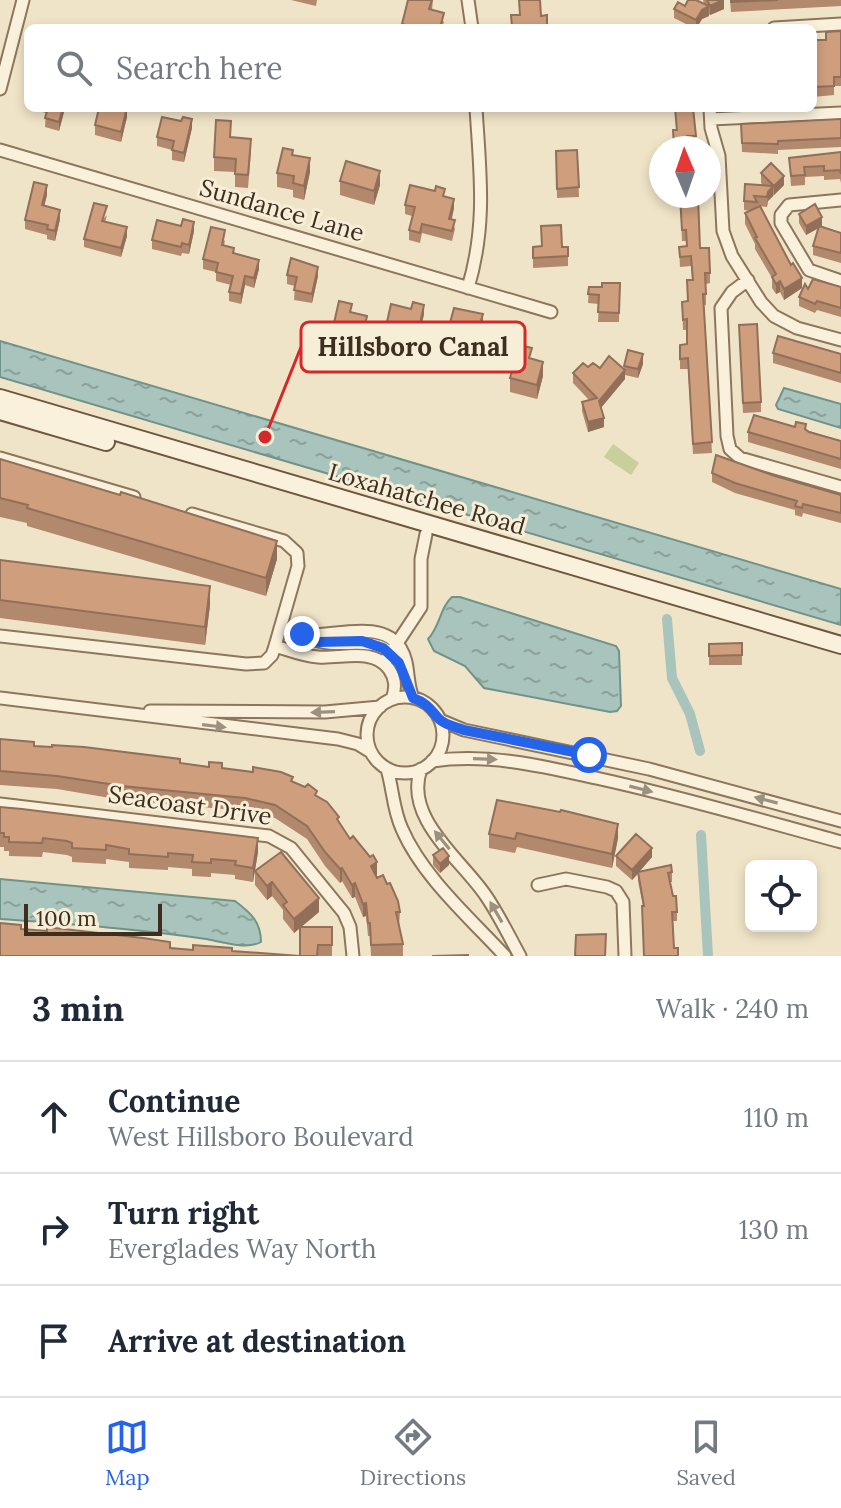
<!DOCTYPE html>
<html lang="en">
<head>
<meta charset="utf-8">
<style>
  body { margin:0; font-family:Lora,serif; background:#f6f6f7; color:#1f2937 }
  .controls { position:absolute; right:24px; bottom:24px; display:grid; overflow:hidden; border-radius:12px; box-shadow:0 4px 12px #0003 }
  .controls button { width:72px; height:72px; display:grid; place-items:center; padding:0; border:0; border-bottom:2px solid #e0e1e3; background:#fff; color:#1f2937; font:40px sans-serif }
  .compass { position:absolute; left:649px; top:136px; width:72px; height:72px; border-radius:50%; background:#fff; box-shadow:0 4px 12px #0003; rotate:358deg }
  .scale { position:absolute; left:24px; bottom:20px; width:138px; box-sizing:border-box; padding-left:8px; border:4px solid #3d2e20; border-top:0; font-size:22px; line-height:28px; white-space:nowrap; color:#3d2e20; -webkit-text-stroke:6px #f7eed8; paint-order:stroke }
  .stop { position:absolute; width:24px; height:24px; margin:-18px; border:6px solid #2563eb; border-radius:50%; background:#fff }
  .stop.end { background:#2563eb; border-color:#fff; box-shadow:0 2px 8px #0008 }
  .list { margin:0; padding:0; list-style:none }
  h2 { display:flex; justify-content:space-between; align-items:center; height:104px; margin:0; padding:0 32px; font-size:34px }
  h2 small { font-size:26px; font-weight:400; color:#747a83 }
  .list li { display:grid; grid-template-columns:52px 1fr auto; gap:24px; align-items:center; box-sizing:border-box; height:112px; padding:0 32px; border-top:2px solid #e0e1e3 }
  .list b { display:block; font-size:30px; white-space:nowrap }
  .list p { margin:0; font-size:26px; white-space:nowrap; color:#747a83 }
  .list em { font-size:26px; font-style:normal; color:#747a83 }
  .icon { flex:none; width:44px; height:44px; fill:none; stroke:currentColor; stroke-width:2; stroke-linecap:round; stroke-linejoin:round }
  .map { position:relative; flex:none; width:841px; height:956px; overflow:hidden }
  .search { position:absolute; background:#fff; box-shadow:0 4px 12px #0003; left:24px; right:24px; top:24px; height:88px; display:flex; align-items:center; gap:20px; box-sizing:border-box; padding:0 28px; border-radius:12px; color:#747a83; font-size:30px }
  .sheet { height:440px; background:#fff }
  nav { display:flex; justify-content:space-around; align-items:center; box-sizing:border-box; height:112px; border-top:2px solid #e0e1e3; background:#fff; font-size:22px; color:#747a83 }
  nav a { display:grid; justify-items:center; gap:4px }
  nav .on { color:#2563eb }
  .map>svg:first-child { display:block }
  .park { fill:#c9cf9b }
  .water { fill:url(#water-ripples); stroke:#6f938a; stroke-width:2 }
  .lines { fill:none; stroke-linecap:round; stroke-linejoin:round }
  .canal { stroke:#a9c4bc; stroke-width:10 }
  .street-casing { stroke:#8d765c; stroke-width:15 }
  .secondary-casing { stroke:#6f573f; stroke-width:20 }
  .street { stroke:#faf1dc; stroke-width:11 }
  .secondary { stroke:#faf1dc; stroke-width:16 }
  .wall { fill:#b2896c }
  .shaded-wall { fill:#916f58 }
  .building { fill:#cf9f7d; stroke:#916f58; stroke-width:2 }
  .oneway { fill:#9c907e }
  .route { stroke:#2563eb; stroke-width:10 }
  .labels { text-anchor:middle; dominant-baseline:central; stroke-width:6; stroke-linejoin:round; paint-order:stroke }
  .street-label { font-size:24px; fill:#3d2e20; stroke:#f7eed8 }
  .leader { fill:none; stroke:#d62828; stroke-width:3 }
  .callout-dot { fill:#d62828; stroke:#f7eed8; stroke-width:3 }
  .callout { fill:#f7eed8; stroke:#d62828; stroke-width:3 }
  .callout-label { font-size:26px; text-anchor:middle; font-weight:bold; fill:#3d2e20 }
</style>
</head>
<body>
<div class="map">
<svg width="841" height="956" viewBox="0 0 841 956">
  <defs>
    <pattern id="water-ripples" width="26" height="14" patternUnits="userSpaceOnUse" patternTransform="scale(2)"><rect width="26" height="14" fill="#a9c4bc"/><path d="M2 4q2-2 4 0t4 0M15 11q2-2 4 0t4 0" fill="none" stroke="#8ba098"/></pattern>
  </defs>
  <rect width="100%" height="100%" fill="#f0e4c8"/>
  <path class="park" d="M613 444 639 463 631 475 604 457Z"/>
  <path class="water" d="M0 341 841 589V625L0 377Z
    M784 388 841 404V428L778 409 776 405Z
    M452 597H460L616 646 619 651 621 706 617 711 610 712 484 688 465 666 434 651 428 639C440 627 440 607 452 597Z
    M0 879 235 901C251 913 261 922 261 942 247 950 222 942 206 939 139 929 68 924 0 919Z"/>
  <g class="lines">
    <path class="canal" d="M667 619 672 678 690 714 700 751
      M701 835 708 956"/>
    <defs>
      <path id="street" d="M468 0 472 28
        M774 28 841 24
        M0 89 23 0
        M710 108 711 128 719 156 723 231 732 256 761 302 774 316 797 328 841 340
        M711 119 841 113
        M0 150 551 312
        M841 200 789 205 781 215V223L809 270 841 281
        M748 280 732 292 721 308 727 436 730 449 740 458 841 487
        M468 288C487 224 480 173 476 108
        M0 458 134 497
        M280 628C291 631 301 635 311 635 338 635 384 620 401 649 410 664 406 682 413 698
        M0 636 246 664 264 663 272 655 275 646 298 566 297 553 284 541 192 514
        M310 638C347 655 381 623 406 674
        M275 646C289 650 303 656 318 657 341 659 373 647 389 669 396 679 396 688 392 699
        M384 663 421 607V559L426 534
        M367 735a38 38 0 1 1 76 0a38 38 0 1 1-76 0Z
        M0 698 338 739 358 744 371 752
        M150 711 325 712 380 707
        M440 720 464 730 649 769 841 821
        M432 761C488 753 542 766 596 778 679 796 760 820 841 842
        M387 769C393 789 393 810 402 829 422 876 471 919 505 956
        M421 769C403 818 462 860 486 896 499 915 509 936 520 956
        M0 804 269 836 291 848 344 913 350 927 353 956
        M538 885 566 879 607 887 616 891 623 902 625 956"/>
      <path id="secondary" d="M0 398 841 645
        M0 411 106 442"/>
    </defs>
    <use href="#street" class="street-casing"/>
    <use href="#secondary" class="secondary-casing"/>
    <use href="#street" class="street"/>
    <use href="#secondary" class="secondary"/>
  </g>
  <path class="wall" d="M291 0H317L316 6Z
    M433 0 432 10 444 22 442 28H402V24Z
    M703 0H724V9L710 15 709 14V16L702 19 697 28H694L674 18V9L685 6 704 4Z
    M730 0H841V6L731 12Z
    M511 15H547V28H512Z
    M841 31V86H834V95L813 97V66H815V57H813V40H826Z
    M28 94V108H65L59 131 45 127 46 113 27 108Z
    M675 108H693L696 146 688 147 676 130Z
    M127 117 121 142 95 135V125Z
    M841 119V147L778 150V154L742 152 741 124Z
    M192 128 184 162 172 160V150L157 146V137Z
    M231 137 251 152 248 188 235 187V172L214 171V157Z
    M577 150 579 197 557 198 556 151Z
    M841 152V183L840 179 824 180V176L805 177V185L791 186 789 158Z
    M293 155 310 172 304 200 293 197V190L277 187V173Z
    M761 173 784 185 768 201 767 207 757 206V208L802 288 784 300 780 292 776 294 772 288V278L755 249V244L745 224V213L750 211 744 210V201L763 185 761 183Z
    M340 181 380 185 374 205 340 195Z
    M47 195 44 206 60 219 55 241 47 239V235L25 229V220Z
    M680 196 710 273V283L706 284V305H704L712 453 693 454 688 369H680V345L687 344V330H683L682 302 688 301 692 280 691 266 680 267 679 247 686 246V241H682Z
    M445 197 454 208 452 219 455 229 452 241 422 233 420 243 409 240V230L412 216 405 214V205Z
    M799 214 822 226 841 233V263L813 255V246L819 228 806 235 799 223Z
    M107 215 105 222 127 236 121 257 84 247V239Z
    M194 231 189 254 182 253 181 256 152 249V240Z
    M225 240 224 246 259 269 254 288 245 285 241 304 229 301V292L231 285 216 281V272L203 269V259Z
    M533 247H568V266L533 268Z
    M287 275 318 276 312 303 294 300 295 286 287 284Z
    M620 283 619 322H598L599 304 588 303 589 287H602Z
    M841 287V317L817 310 815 313 799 306V297L808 289Z
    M454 308 483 323 478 339 467 336 464 348 447 344V334Z
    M352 312 367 325 359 360 347 357V349L331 345V336Z
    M424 314 418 342 397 337 395 343 385 340V331Z
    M739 334 761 402V412L743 413Z
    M773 353 841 354V383L773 363Z
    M532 359 543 376 537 399 510 392V378Z
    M643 364 638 378 625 375V379L601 408 604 427 588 432 582 411V402L589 400 573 383V373L588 367 624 369V366Z
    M806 430 841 441V469L748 442V432Z
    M0 459 277 559 266 596 27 526V523L0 517Z
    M712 473 775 476 841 495V523L803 513 802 517 795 515V510L735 493 712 482Z
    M0 560 210 605 205 645 0 618Z
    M742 643V665H709V644Z
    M0 739 34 746 222 768 293 782 317 796 339 822 350 839 377 876 400 912 399 925 403 944V956H371L370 936H368L366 916 363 917 355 897 352 898 342 881 340 883 325 866 307 839 275 818 245 811 122 800 57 789 0 785Z
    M497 800 618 838 612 868 517 847 515 853 489 848V834Z
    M0 807 258 852 253 882 235 879V875L211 873V877L192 876V869L168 867V870L129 868V862L106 859V864L72 862V857L67 855 43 852 42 857 9 856V851H4V847H0Z
    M433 855 449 865 440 873 433 865Z
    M616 856 652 857 640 871 672 872V882H670L677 912V921H673L674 948 678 956 643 906 638 881V874L632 880 616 866Z
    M255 871 319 912 301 927H332V956H0L21 929 193 950 300 956V928L294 933 283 919V910L272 896 267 900 255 885Z"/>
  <path class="shaded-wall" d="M724 0V9L710 15V6Z
    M709 6V16L702 19 696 28V20L702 10Z
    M63 108H65L59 131V122Z
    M127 108V117L121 142V132Z
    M192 119V128L184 162V153Z
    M310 158V172L304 200V186Z
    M380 171V185L374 205V191Z
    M784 176V185L774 195V186Z
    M47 185V195L42 215V205Z
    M773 186V196L768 201 767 207 768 192Z
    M454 199V208L449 228V219Z
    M60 210V219L55 241V231Z
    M822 217V226L806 235V226Z
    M194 222V231L189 254V245Z
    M127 227V236L121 257V248Z
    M259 260V269L254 288V278Z
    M318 267V276L312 303V294Z
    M245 276V285L241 304V294Z
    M802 278V288L784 300V289Z
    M780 281V292L776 294V284Z
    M424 305V314L418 342V333Z
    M483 314V323L478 339V330Z
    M367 316V325L359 360V351Z
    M467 327V336L464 348V339Z
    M643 354V364L638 378V369Z
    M543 362V376L537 399V385Z
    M625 370V379L599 410V401Z
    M604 418V427L588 432V422Z
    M277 541V559L266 596V578Z
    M210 586V605L205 645V627Z
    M618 824V838L612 868V854Z
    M258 838V852L253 882V868Z
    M652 848V857L632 880V870Z
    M449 856V865L440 873V864Z
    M377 862V876L371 880V866Z
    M342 868V881L340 883V869Z
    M272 882V896L267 900V886Z
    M355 883V897L352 898V885Z
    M319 898V912L294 933V919Z
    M366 903V916L363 917V904Z"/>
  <path class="building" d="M408 0H432L429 9 444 13 440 28H417L402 24Z
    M519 0H540L541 16 547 15V25L512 27 511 15H520Z
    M688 0H696L709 6 702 10 696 20 674 9 678 2 685 6Z
    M707 0H723L710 6Z
    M731 0H778L731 2Z
    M691 26V28H671V27Z
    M841 31V77H834V86L813 87V66H815V48H813V40H826V32Z
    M48 108H63L59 122 45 118Z
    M99 108H127L121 132 95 125Z
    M675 108H693L696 136H687L688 148H674L673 130H677Z
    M162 117 181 121 183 117 192 119 184 153 172 150 174 141 157 137Z
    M841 119V138L778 141V144L742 143 741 124Z
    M216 120 231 121 230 137 251 139 248 175 235 174 236 159 214 157Z
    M283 148 293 150 292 155 310 158 304 186 293 183 294 176 277 173Z
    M577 150 579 187 557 189 556 151Z
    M841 152V174L840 170 824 171V166L804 167 805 175 791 176 789 158Z
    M346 161 380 171 374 191 340 181Z
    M771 163 784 176 774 186 761 173Z
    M34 182 47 185 42 205 60 210 55 231 47 229 48 225 25 220Z
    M745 184 773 186 768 192 767 197 754 196 757 202 744 201Z
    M410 185 435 191 436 186 445 189 443 196 454 199 449 219 455 220 452 231 422 224 420 233 409 230 415 207 405 205Z
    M680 196H698L700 248H709L710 273H705L706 294H703L712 442 693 444 688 358 680 359V345L687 344V319L683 320 682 302 688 301 687 280H693L691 256 680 257 679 247 687 246 686 230H682Z
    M94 203 107 206 102 221 127 227 121 248 84 239Z
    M815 204 822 217 806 226 799 214Z
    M760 206 791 265 793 263 802 278 784 289 780 281 776 284 772 277 776 274 755 238 757 237 745 213Z
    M183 219 194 222 189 245 182 243 181 247 152 240 157 220 181 226Z
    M561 225 562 247H568V256L533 258V247L542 246 541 226Z
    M819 226 841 233V253L813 246Z
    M211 227 225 230 222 245 234 248 233 253 259 260 254 278 245 276 241 294 229 292 233 276 216 272 218 263 203 259Z
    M291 258 318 267 312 294 294 290 297 277 287 275Z
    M813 279 841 287V308L817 301 815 304 799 297 805 284 808 289Z
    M602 283H620L619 313 598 312 599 295 588 294 589 287H602Z
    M339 301 352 304 350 312 367 316 359 351 347 348 349 340 331 336Z
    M413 302 424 305 418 333 397 328 395 333 385 331 391 304 411 309Z
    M454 308 483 314 478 330 467 327 464 339 447 334Z
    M757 324 761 402 743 403 739 325Z
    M778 336 841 354V373L773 353Z
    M520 345 532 348 529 358 543 362 537 385 510 378Z
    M628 350 643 354 638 369 624 366Z
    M609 356 625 370 599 401 604 418 588 422 582 402 597 398 573 373 583 363 588 367 593 363 600 368Z
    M754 415 795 427 796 422 806 424 805 429 809 432 841 441V459L748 432Z
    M716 455 775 476 841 495V513L803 504 802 508 795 506 797 501 735 483 712 473Z
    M0 459 120 495 121 492 277 541 266 578 27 508 28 505 0 498Z
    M0 560 210 586 205 627 0 600Z
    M742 643V655L709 656V644Z
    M0 739 34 742V746L52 747V745L84 747 180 759V763L209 767V762L222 763V768L253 772V767L281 772 293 777 291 781 305 787 308 784 317 791 315 795 327 802 339 817 337 819 350 839 353 836 370 857 373 855 377 862 371 866 377 878 383 875 387 884 390 883 398 901 400 912H396L403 944 371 945 370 923H368L366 903 363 904 355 883 352 885 342 868 340 869 325 852 307 826 275 805 245 798 122 786 57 776 0 771Z
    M497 800 560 812 561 810 618 824 612 854 517 833 515 839 489 834Z
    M0 807 22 809 258 838 253 868 235 865 236 861 211 859V863L192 862 193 855 168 853V857L129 854V849L106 845V850L72 848V843L67 841 43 838 42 843 9 842V837H4V833H0Z
    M636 834 652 848 632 870 616 856Z
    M443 848 449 856 440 864 433 855Z
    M281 852 319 898 294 919 283 905 287 902 272 882 267 886 255 871Z
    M671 865 672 872 668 873 673 896H676L677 912H672L674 948H678V956H644L642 906H644L638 872Z
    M0 923 21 925V929L47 931V927L143 938 170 942V948L193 950V945L232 948V951L300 956V927H332V945H318L317 956H0Z
    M606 934 605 956H575L576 935Z
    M468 955V956H432Z"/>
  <defs><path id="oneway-solid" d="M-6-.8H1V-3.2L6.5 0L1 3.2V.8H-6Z" transform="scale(2)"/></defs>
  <g class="oneway">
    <use href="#oneway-solid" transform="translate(323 712) rotate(178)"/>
    <use href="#oneway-solid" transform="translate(214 726) rotate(7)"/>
    <use href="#oneway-solid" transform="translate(485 759) rotate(2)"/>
    <use href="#oneway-solid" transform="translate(641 789) rotate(14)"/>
    <use href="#oneway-solid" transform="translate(766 800) rotate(-165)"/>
    <use href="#oneway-solid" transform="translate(442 840) rotate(-129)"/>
    <use href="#oneway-solid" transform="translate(496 912) rotate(-120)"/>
  </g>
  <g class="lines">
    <path class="route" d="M302 634 319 642 362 641 383 648 399 663 413 698C427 703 430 709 439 719 445 725 456 727 464 730L589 755"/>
  </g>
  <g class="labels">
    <g class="street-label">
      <text transform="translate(282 210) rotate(16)">Sundance Lane</text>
      <text transform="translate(427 499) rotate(16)">Loxahatchee Road</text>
      <text transform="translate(190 805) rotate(8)">Seacoast Drive</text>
    </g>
  </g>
  <path class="leader" d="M265 437L301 347"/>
  <circle class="callout-dot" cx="265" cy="437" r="8"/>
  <rect class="callout" x="301" y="322" width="224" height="50" rx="8"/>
  <g class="callout-label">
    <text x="413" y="356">Hillsboro Canal</text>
  </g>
</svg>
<div class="controls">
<button><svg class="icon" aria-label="locate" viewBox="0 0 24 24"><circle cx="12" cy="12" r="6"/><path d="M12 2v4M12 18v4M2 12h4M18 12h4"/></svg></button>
</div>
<svg class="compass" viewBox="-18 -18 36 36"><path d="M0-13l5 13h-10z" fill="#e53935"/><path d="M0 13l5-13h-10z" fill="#747a83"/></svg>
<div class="scale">100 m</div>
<div class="stop" style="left:589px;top:755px"></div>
<div class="stop end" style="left:302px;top:634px"></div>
<div class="search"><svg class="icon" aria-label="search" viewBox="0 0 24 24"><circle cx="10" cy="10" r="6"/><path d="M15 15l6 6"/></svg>Search here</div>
</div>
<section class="sheet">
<h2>3 min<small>Walk · 240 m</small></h2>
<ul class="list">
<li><svg class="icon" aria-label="ahead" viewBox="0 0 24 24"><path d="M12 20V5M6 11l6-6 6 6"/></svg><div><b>Continue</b><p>West Hillsboro Boulevard</p></div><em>110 m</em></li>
<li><svg class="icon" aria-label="right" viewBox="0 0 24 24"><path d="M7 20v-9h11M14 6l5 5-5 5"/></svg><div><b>Turn right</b><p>Everglades Way North</p></div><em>130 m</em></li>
<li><svg class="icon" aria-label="arrive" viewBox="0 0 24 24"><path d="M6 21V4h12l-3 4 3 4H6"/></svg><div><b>Arrive at destination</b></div></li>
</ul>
</section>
<nav>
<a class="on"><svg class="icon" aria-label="map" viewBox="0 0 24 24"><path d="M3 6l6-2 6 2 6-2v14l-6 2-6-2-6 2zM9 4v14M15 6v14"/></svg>Map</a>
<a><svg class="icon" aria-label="directions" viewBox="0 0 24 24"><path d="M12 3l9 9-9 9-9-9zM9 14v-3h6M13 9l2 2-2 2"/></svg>Directions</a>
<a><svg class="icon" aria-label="saved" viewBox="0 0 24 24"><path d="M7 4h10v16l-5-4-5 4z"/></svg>Saved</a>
</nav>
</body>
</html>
